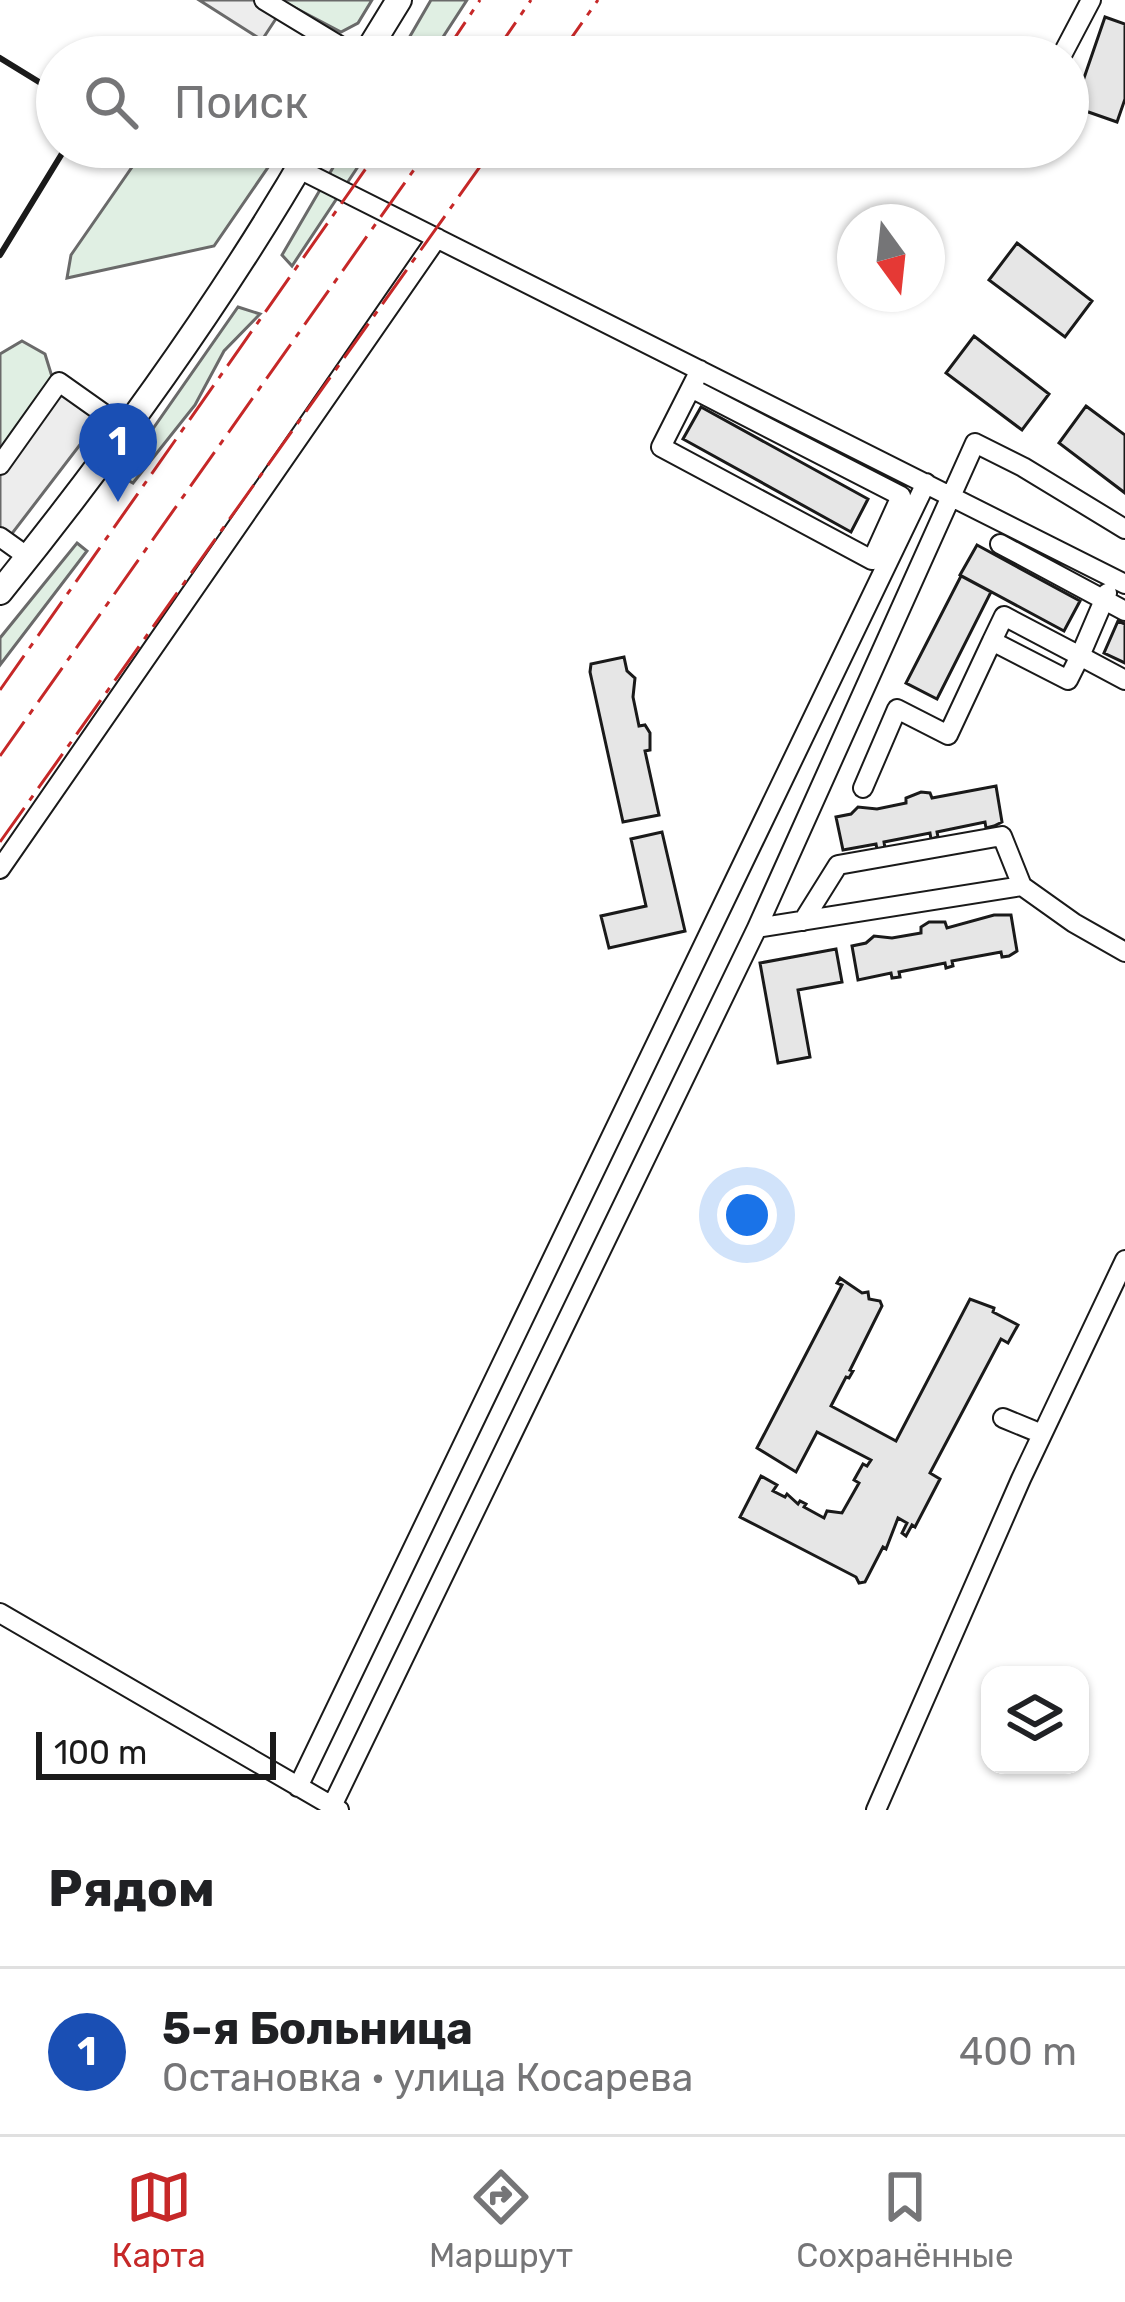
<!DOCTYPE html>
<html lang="ru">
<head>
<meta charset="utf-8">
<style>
  body { margin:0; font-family:Rubik,sans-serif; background:#f6f6f6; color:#202124 }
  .controls { position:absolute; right:36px; bottom:36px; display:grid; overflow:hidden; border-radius:24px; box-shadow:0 3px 9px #0004 }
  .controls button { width:108px; height:108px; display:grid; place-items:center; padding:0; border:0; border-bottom:3px solid #e0e0e0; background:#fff; color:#202124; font:60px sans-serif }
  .compass { position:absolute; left:837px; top:204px; width:108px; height:108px; border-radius:50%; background:#fff; box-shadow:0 3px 9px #0004; rotate:165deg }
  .scale { position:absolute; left:36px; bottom:30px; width:240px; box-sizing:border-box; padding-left:12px; border:6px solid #1a1a1a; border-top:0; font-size:33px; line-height:42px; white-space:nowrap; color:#1a1a1a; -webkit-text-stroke:9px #fff; paint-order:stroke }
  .you { position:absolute; left:747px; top:1215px; width:42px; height:42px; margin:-30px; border:9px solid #fff; border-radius:50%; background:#1a73e8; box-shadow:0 0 0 18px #1a73e833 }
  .badge { display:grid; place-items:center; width:78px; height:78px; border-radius:50%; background:#c62828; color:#fff; font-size:39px; font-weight:700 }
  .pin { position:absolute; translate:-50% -99px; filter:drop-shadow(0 3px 6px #0008) }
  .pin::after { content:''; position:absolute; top:63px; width:42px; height:36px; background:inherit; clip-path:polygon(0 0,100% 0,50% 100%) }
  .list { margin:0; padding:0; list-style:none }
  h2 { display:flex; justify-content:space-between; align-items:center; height:156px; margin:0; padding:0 48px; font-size:51px }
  h2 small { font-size:39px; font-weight:400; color:#757577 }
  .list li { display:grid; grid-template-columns:78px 1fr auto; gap:36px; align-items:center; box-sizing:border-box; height:168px; padding:0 48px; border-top:3px solid #e0e0e0 }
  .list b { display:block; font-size:45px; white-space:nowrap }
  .list p { margin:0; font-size:39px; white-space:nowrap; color:#757577 }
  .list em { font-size:39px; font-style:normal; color:#757577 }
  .icon { flex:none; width:66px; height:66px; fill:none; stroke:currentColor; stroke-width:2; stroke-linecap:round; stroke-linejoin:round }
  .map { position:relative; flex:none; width:1125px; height:1810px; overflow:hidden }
  .search { position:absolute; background:#fff; box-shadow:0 3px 9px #0004; left:36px; right:36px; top:36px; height:132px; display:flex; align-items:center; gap:30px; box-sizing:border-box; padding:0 42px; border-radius:66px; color:#757577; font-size:45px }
  .sheet { height:324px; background:#fff }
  nav { display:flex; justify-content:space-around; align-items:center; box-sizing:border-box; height:168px; border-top:3px solid #e0e0e0; background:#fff; font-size:33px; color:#757577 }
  nav a { display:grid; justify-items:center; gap:6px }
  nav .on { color:#c62828 }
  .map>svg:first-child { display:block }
  .green { fill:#e0efe3; stroke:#6a6a6a; stroke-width:3 }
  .parking { fill:#ededed; stroke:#6a6a6a; stroke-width:3 }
  .building { fill:#e6e6e6; stroke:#1a1a1a; stroke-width:3 }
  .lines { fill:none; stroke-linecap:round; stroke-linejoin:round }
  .minor-casing { stroke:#1a1a1a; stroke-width:22 }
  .major-casing { stroke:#1a1a1a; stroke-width:28 }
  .minor { stroke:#fff; stroke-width:18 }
  .major { stroke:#fff; stroke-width:24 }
  .wall { stroke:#1a1a1a; stroke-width:6 }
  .power { stroke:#c62828; stroke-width:3; stroke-dasharray:42 9 6 9; stroke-linecap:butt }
</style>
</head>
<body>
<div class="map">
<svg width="1125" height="1810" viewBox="0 0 1125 1810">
  <rect width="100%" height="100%" fill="#fff"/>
  <path class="green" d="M280 0H372L358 23 341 32Z
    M431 0H467L430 57H398Z
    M146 147H282L214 246 67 278 71 255Z
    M345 147H371L292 266 282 255Z
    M238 307 260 314 224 351 195 405 133 483 120 476Z
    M22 341 45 354 58 396 0 478V354Z
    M77 543 87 551 0 665V638Z"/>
  <path class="parking" d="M199 0H264L281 11 262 40Z
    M61 385 102 416 4 544 0 541V464Z"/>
  <path class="building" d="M1105 17 1125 24V99L1117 122 1074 107Z
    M1017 243 1092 301 1065 337 989 280Z
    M974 336 1049 394 1022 430 946 373Z
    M1086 406 1125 435V493L1059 443Z
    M701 407 868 499 851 532 683 439Z
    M977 545 1080 601 1064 631 960 575Z
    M961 576 991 592 937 699 906 683Z
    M1118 621 1125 624V663L1104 653Z
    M624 657 627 671 635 678 633 697 639 726 645 725 650 733V750L645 751 659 815 623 822 590 672 591 664Z
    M996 786 1002 822 994 826 986 828 985 822 937 832 938 837 931 839 930 833 884 842 885 848 877 849 876 844 843 850 836 817 851 814 858 807 877 809 906 803V798L921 792 930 793 932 798Z
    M662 832 685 931 609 948 601 916 646 906 631 839Z
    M994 915H1011L1017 951 1009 956 1002 957 1001 952 952 961 953 966 946 968 945 963 899 972 900 977 892 978 891 973 858 980 852 946 866 943 874 936 892 938 921 933V927L929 922H945L947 928Z
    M836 949 842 982 798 990 810 1057 778 1063 760 963Z
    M840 1278 862 1293 868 1292 869 1299 880 1301 882 1306 850 1370 853 1371 849 1378 846 1377 831 1406 896 1441 970 1299 994 1308 993 1312 1018 1325 1008 1343 1001 1339 930 1473 940 1479 915 1527 912 1525 906 1536 902 1533 907 1523 898 1518 886 1549 883 1547 865 1582 859 1583 856 1577 740 1517 761 1476 777 1485 773 1491 785 1497 787 1494 798 1504 800 1501 806 1504 804 1507 824 1518 827 1511 842 1513 859 1483 854 1480 863 1464 867 1466 871 1460 817 1432 796 1472 757 1448 842 1285 837 1283Z"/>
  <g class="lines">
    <defs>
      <path id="minor" d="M264 0 358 57
        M1061 57 1091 0
        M299 169 1125 584
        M691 388 901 496 872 560 661 447 700 370
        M0 465 59 382 124 428
        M0 537 28 557
        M1000 544 1125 611
        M1107 593 1080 656 1125 680
        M863 788 897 709 948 735 992 641 1068 680 1080 656 1004 616 992 641
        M0 869 437 238
        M1022 886 757 928 975 443 1023 467 1125 529
        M803 921 838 865 1002 836 1022 886 1074 923 1125 952
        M1003 1418 1042 1434
        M0 1613 339 1810
        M298 1787 926 483
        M332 1806 757 928
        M876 1810 1021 1479 1125 1260"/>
      <path id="major" d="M364 57 399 0
        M0 592C113 452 221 303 311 147"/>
    </defs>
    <use href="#minor" class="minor-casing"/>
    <use href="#major" class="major-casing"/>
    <use href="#minor" class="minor"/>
    <use href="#major" class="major"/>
    <path class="wall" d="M0 58 57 93
      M0 255 66 147"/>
    <path class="power" d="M442 57 480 0
      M492 57 531 0
      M558 57 598 0
      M0 690 381 147
      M0 756 430 147
      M0 842 494 147"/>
  </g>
</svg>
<div class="controls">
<button><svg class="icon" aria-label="layers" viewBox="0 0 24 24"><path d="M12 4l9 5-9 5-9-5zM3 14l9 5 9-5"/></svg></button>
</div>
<svg class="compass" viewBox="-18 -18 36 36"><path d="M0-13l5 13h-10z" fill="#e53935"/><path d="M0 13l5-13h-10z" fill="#757577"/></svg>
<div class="scale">100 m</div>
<div class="you"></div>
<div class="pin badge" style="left:118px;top:502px;background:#1a4fb4">1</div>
<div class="search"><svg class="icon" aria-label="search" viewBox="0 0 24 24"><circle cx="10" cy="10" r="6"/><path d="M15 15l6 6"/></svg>Поиск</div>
</div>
<section class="sheet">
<h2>Рядом<small></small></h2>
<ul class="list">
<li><span class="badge" style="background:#1a4fb4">1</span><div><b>5-я Больница</b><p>Остановка · улица Косарева</p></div><em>400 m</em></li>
</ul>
</section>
<nav>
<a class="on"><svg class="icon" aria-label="map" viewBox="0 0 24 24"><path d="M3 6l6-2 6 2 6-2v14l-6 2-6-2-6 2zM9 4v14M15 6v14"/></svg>Карта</a>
<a><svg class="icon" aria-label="directions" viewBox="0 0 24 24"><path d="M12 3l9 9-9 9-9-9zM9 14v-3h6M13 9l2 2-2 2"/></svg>Маршрут</a>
<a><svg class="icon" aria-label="saved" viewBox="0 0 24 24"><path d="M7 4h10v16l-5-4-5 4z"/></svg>Сохранённые</a>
</nav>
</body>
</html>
